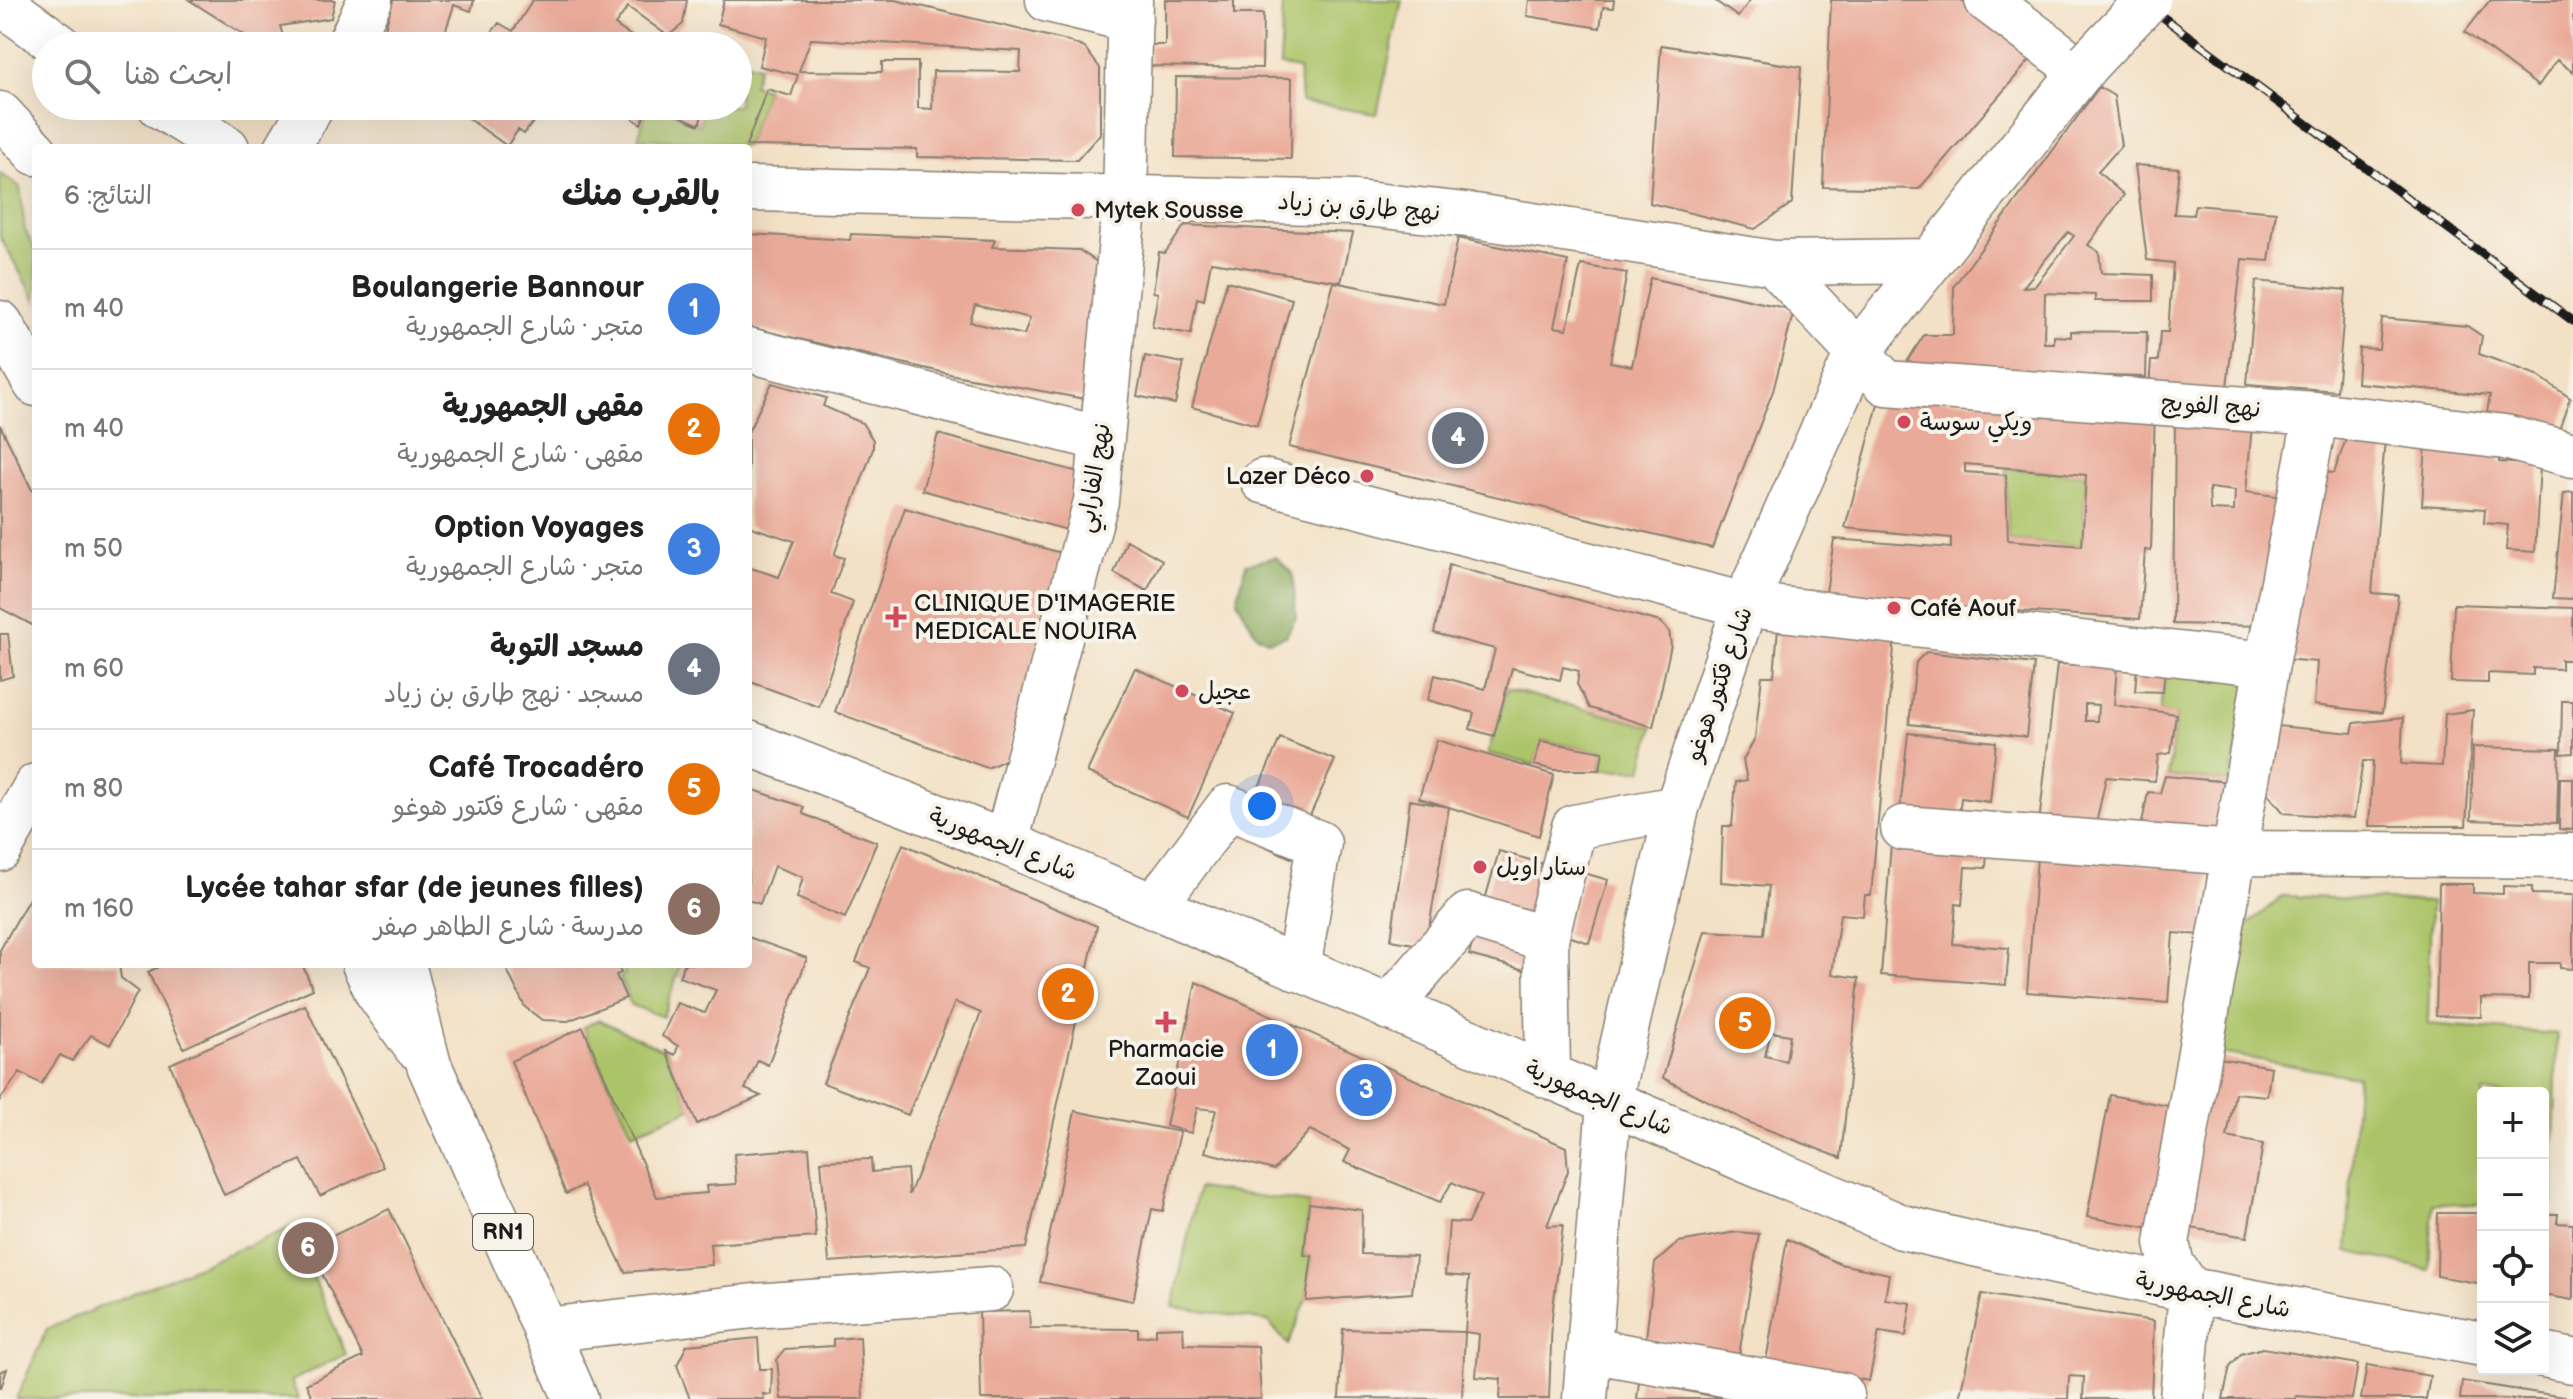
<!DOCTYPE html>
<html lang="ar">
<head>
<meta charset="utf-8">
<style>
  body { margin:0; font-family:"Balsamiq Sans","Playpen Sans Arabic",sans-serif; background:#f2f2f2; color:#222; direction:rtl }
  .controls { position:absolute; right:24px; bottom:24px; display:grid; overflow:hidden; border-radius:8px; box-shadow:0 8px 32px #0002 }
  .controls button { width:72px; height:72px; display:grid; place-items:center; padding:0; border:0; border-bottom:2px solid #e0e0e0; background:#fff; color:#222; font:40px sans-serif }
  .you { position:absolute; left:1262px; top:806px; width:28px; height:28px; margin:-20px; border:6px solid #fff; border-radius:50%; background:#1a73e8; box-shadow:0 0 0 12px #1a73e833 }
  .badge { display:grid; place-items:center; width:52px; height:52px; border-radius:50%; background:#0b8043; color:#fff; font-size:26px; font-weight:700 }
  .pin { position:absolute; translate:-50% -50%; border:4px solid #fff; box-shadow:0 2px 8px #0006 }
  .list { margin:0; padding:0; list-style:none }
  h2 { display:flex; justify-content:space-between; align-items:center; height:104px; margin:0; padding:0 32px; font-size:34px }
  h2 small { font-size:26px; font-weight:400; color:#767676 }
  .list li { display:grid; grid-template-columns:52px 1fr auto; gap:24px; align-items:center; box-sizing:border-box; height:120px; padding:0 32px; border-top:2px solid #e0e0e0 }
  .list b { display:block; font-size:30px; white-space:nowrap }
  .list p { margin:0; font-size:26px; white-space:nowrap; color:#767676 }
  .list em { font-size:26px; font-style:normal; color:#767676 }
  .icon { flex:none; width:44px; height:44px; fill:none; stroke:currentColor; stroke-width:2; stroke-linecap:round; stroke-linejoin:round }
  .map { position:relative; flex:none; width:2573px; height:1399px; overflow:hidden; direction:ltr }
  .search { position:absolute; background:#fff; box-shadow:0 8px 32px #0002; left:32px; top:32px; width:720px; height:88px; display:flex; align-items:center; gap:20px; box-sizing:border-box; padding:0 28px; border-radius:44px; color:#767676; font-size:30px }
  .panel { position:absolute; background:#fff; box-shadow:0 8px 32px #0002; left:32px; top:144px; width:720px; height:824px; border-radius:8px; direction:rtl }
  .map>svg:first-child { display:block }
  .green { fill:#acc469; stroke:#647042; stroke-width:2 }
  .forest { fill:#89aa5d; stroke:#52633c; stroke-width:2 }
  .building { fill:#eaaa99; fill-rule:evenodd }
  .lines { fill:none; stroke-linecap:round; stroke-linejoin:round }
  .minor-casing { stroke:#887e71; stroke-width:47 }
  .major-casing { stroke:#887e71; stroke-width:47 }
  .minor { stroke:#fff; stroke-width:44 }
  .major { stroke:#fff; stroke-width:44 }
  .rail-casing { stroke:#1c1c1c; stroke-width:9 }
  .rail { stroke:#f7f3e8; stroke-width:6; stroke-dasharray:18; stroke-linecap:butt }
  .minor-bridge-casing { stroke:#887e71; stroke-width:47; stroke-linecap:butt }
  .minor-bridge { stroke:#fff; stroke-width:44 }
  .poi-dot { fill:#d1495b; stroke:#f7f3e8; stroke-width:3 }
  .labels { text-anchor:middle; dominant-baseline:central; stroke-width:8; stroke-linejoin:round; paint-order:stroke }
  .shield { fill:#f7f3e8; stroke:#5e5c59; stroke-width:2 }
  .shield-label { font-size:22px; font-weight:bold; fill:#1c1c1c }
  .street-label { font-size:24px; fill:#1c1c1c; stroke:#f7f3e8 }
  .poi-label { font-size:24px; fill:#1c1c1c; stroke:#f7f3e8; text-anchor:start }
</style>
</head>
<body>
<div class="map">
<svg width="2573" height="1399" viewBox="0 0 2573 1399">
  <rect width="100%" height="100%" fill="#f7f3e8"/>
  <filter id="ink" filterUnits="userSpaceOnUse"><feTurbulence type="fractalNoise" baseFrequency=".0125" numOctaves="2"/><feDisplacementMap in="SourceGraphic" scale="16" xChannelSelector="R" yChannelSelector="G"/><feConvolveMatrix kernelMatrix="1 2 1 2 8 2 1 2 1" color-interpolation-filters="sRGB"/></filter>
  <filter id="wash" filterUnits="userSpaceOnUse"><feTurbulence type="fractalNoise" baseFrequency=".006" numOctaves="4" result="noise"/><feDisplacementMap in="SourceGraphic" scale="32" xChannelSelector="R" yChannelSelector="G"/><feGaussianBlur stdDeviation="1.8" result="paint"/><feColorMatrix in="noise" values="0 0 0 0 0 0 0 0 0 0 0 0 0 0 0 0 0 1.4 0 .05"/><feComposite in="paint" operator="in"/></filter>
  <g filter="url(#wash)">
    <rect width="100%" height="100%" fill="#f3e1c6"/>
    <path class="green" d="M1283 0H1402L1377 114 1301 102 1299 69 1280 66Z
      M738 60 759 66 753 85 767 89 746 146 638 138 648 106H659L699 125 705 106H738Z
      M0 173 20 187 25 230 36 251V301L0 237Z
      M2006 468 2086 475 2082 546 2008 540Z
      M2165 669 2250 675 2230 782 2168 776 2176 715 2160 712Z
      M1507 689 1653 727 1642 770H1600L1603 752 1542 741 1534 765 1488 753Z
      M2282 896 2431 902 2428 1024 2557 1034 2553 1205H2543V1093H2483V1204H2433L2429 1270 2347 1251 2357 1077 2220 1053 2243 929Z
      M621 964H681L663 1017 631 1005 620 978 625 973Z
      M599 1020 666 1051 691 1109 632 1133 583 1027Z
      M1198 1188 1309 1203 1304 1255 1312 1256 1306 1301 1288 1345 1268 1321 1173 1307Z
      M292 1227 346 1354 291 1381 299 1399H16L47 1329Z"/>
    <path class="forest" d="M1276 557 1293 574 1296 618 1286 636 1269 641 1256 634 1237 600 1246 564Z"/>
    <g id="blocks">
      <path class="building" d="M189 0H335L331 18 280 26 286 46H262Z
        M393 0H474L471 11 454 5 443 39 453 46H380Z
        M533 0H687L683 24 668 36 696 46H666L668 36 628 7 615 25 646 46H481L499 23 513 31Z
        M724 0H895L1068 41 1085 48 1100 68V134L1077 160 917 157V149L746 146 767 89 791 96 798 75 759 66 766 37 718 24ZM811 39 1021 51 1020 72 933 71 932 109 918 108V62H882V72L799 71Z
        M1165 0H1234V14H1263L1262 68 1150 66V45H1165Z
        M1529 0H1614L1613 8 1603 7 1600 28 1527 16Z
        M1714 0H1750L1738 17Z
        M1831 0H1961L2036 53 1919 189 1823 187Z
        M2490 0H2573V72L2557 60 2538 86 2465 32Z
        M1661 45 1801 67 1792 203 1755 229 1650 203Z
        M1176 77 1292 78 1291 159 1175 157Z
        M2099 87 2114 96 2121 146 2098 172 2124 195 2088 245 2099 252 2101 273 2153 275V301H2095V295L2045 293 2044 343H2054V336L2071 337V331L2147 332 2146 377 1901 371 1924 335H1953L1954 286ZM2068 232 2074 236 2035 286 2023 287Z
        M451 106H535L540 113 524 134 518 130 507 146Z
        M614 106H648L641 124Z
        M659 106H705L699 125Z
        M2135 165 2179 168 2174 214 2193 215 2195 205 2276 212 2269 261 2242 259 2226 395 2149 386 2151 361H2158L2160 332H2168L2173 263 2147 260Z
        M1185 225 1262 229 1353 233 1341 282 1211 262 1204 300 1197 298 1191 334 1152 327 1158 293 1153 292 1159 252 1165 253Z
        M748 234 850 240 851 234 995 240 992 247 1079 250 1103 266 1085 399 954 375 748 327ZM975 305 1030 318 1024 335 970 322Z
        M1458 238 1568 261 1554 327 1567 329 1581 265 1627 273 1610 362 1632 366 1650 278 1794 310 1773 391 1712 548 1289 447 1334 282 1444 304Z
        M1227 281 1292 299 1257 425 1192 407Z
        M2256 281 2346 290 2337 391 2247 384Z
        M2382 318 2467 326 2482 336 2479 354 2537 375 2570 398 2557 436 2486 418 2490 395 2357 383 2359 348 2379 349Z
        M1145 356 1184 363 1175 404 1137 396Z
        M772 383 826 398 823 406 862 423 873 440V449L834 555 844 558 831 594 853 602 819 707 748 681V567L779 577 794 541 748 526V432Z
        M1880 397 2155 409 2151 551 2145 550 2140 619 1825 599 1834 539 1951 548V538L1845 528ZM1965 464 2086 475 2082 546 2008 540 2006 475 1965 472Z
        M2175 416 2252 425 2246 492 2283 497 2265 626 2173 624ZM2209 488 2235 491 2234 511 2210 510Z
        M0 425 36 498V627L0 608Z
        M938 434 1082 473 1067 530 922 490Z
        M2347 436 2385 439 2372 593 2398 595 2382 713 2314 705 2317 662 2283 659 2316 472 2334 473Z
        M2426 443 2499 456V462L2540 465 2535 552 2506 550 2508 525 2484 523 2485 509 2422 505Z
        M2573 492V599L2553 598 2564 493Z
        M905 508 1061 553 1008 759 987 768 835 712Z
        M1127 540 1162 560 1147 591 1114 573Z
        M1449 565 1660 622 1669 631 1671 645 1653 727 1589 708 1577 684 1579 671 1563 667 1560 680 1512 668 1494 736 1470 729 1474 713 1428 700 1435 675 1485 689 1495 649 1434 633Z
        M2454 604 2573 608V660H2561V669L2533 668V675L2488 673V683L2451 682Z
        M1778 628 1895 637 1871 895H1865L1863 916 1840 914 1832 974 1859 978 1841 1158 1748 1122 1663 1078 1705 931 1764 934 1769 886 1721 882 1723 826H1732L1736 782 1747 780 1743 760 1755 738 1762 676H1774ZM1771 1032 1790 1035 1786 1061 1765 1056Z
        M0 634H8L13 676 0 680Z
        M1926 652 2034 664 2026 737 1909 724 1916 662Z
        M2057 664 2117 666 2114 705 2176 714 2171 753 2158 755 2155 781 2106 777 2095 829 2039 823ZM2085 704 2098 705 2097 721H2085Z
        M2137 667 2165 669 2163 692 2135 691Z
        M1135 668 1235 713 1188 817 1087 772Z
        M2562 701H2573V753L2561 754Z
        M2473 710 2466 826H2369L2373 761H2363L2354 818 2284 813 2267 793 2277 726 2352 733 2354 723 2403 718 2401 764 2442 766 2445 714Z
        M1908 733 1996 742 1990 802 1961 798 1959 816 1900 810Z
        M1280 738 1335 760 1291 858 1239 834Z
        M1437 740 1554 775 1539 836 1449 807 1426 946 1391 940 1410 800 1449 807 1419 798Z
        M1541 741 1603 752 1600 770H1554L1534 765Z
        M2473 747 2559 749 2557 823 2471 820Z
        M2165 776 2230 782 2220 832 2141 828 2148 792 2160 793Z
        M2560 778H2573V830L2559 829Z
        M748 788 804 807 803 814 877 842 845 918 797 898 803 877 774 866 760 904 748 900Z
        M1891 843 1987 851 1986 868 1965 867 1962 905 1956 904 1953 944 2009 948 2006 985 1881 975Z
        M903 844 1097 926 1026 1248 829 1262 821 1161 871 1159 872 1172 907 1169 909 1195 981 1013 955 1002 908 1115 823 1083 870 968 856 962Z
        M1499 851 1554 867 1525 970 1469 955Z
        M2037 857 2208 870 2203 935 2173 933 2168 1003 2027 992Z
        M1584 873 1608 880 1589 943 1565 935Z
        M2439 884H2473V893L2503 894V886L2532 887V894L2573 895V969L2560 968V963H2529V999L2481 998V1017L2436 1016Z
        M36 886V964H119L121 978 138 991 110 1045 91 1035 72 1061 60 1055 41 1084 20 1072 0 1100V950Z
        M748 937 807 958 768 1065 758 1060 745 1089 761 1096 697 1124 666 1051 675 1055 678 1046 662 1036 677 1003 705 1013 716 990 679 977 684 964H748Z
        M164 964H302L313 989 184 1048 148 972Z
        M504 964H617L621 973 616 975 626 998 568 1021 542 1020 525 1007Z
        M1196 982 1566 1147 1568 1171 1547 1226 1563 1225 1552 1317 1549 1399H1500L1501 1379 1476 1377 1479 1334 1465 1332 1469 1277 1445 1275 1449 1222 1468 1223 1481 1196 1452 1182 1440 1202 1344 1162 1350 1150 1310 1130 1274 1170 1205 1152 1216 1110 1197 1108 1191 1133 1166 1126Z
        M305 1005 383 1167 320 1196 301 1160 224 1195 170 1064Z
        M583 1027 657 1197 707 1193 706 1186 736 1184 734 1154 809 1148 816 1237 710 1244 712 1265 625 1272 583 1185 566 1194 511 1061Z
        M2213 1057 2271 1067 2267 1096 2235 1093 2227 1137 2263 1144 2247 1237 2184 1227Z
        M2110 1095 2174 1107 2151 1228 2087 1217Z
        M1075 1111 1180 1132 1163 1211 1152 1209 1133 1301 1040 1282Z
        M1309 1203 1362 1210 1361 1254 1416 1256 1412 1293 1306 1301 1312 1256 1304 1255Z
        M389 1209 482 1399H313L306 1384 363 1357 309 1247Z
        M2438 1213H2483V1284L2437 1276Z
        M2543 1214H2558L2557 1223 2573 1224V1300L2543 1295Z
        M1736 1232 1759 1234 1739 1355 1646 1338 1655 1263 1679 1242Z
        M1787 1239 1840 1264 1889 1274 1885 1299 1911 1303 1906 1336 1879 1332 1869 1381 1766 1361Z
        M1982 1294 2154 1321 2151 1399H2083L2084 1377 2069 1376 2068 1399H1959Z
        M1029 1311 1030 1328 1138 1329V1337L1156 1335V1328L1183 1327 1184 1344 1258 1346 1261 1399H981L979 1312Z
        M1343 1329 1465 1332 1462 1399 1339 1398Z
        M860 1337 863 1399H781L777 1360 785 1349 833 1346V1339Z
        M758 1338 760 1369H772L771 1395 763 1394 764 1399H690L677 1365 687 1345Z
        M2263 1348 2358 1364 2352 1399 2296 1396 2295 1399H2223L2230 1366 2241 1354Z
        M2367 1365 2430 1376 2426 1399H2361Z
        M7 1369 1 1388H0V1372Z
        M1639 1381 1721 1398V1399H1637Z
        M2462 1381 2564 1397V1399H2460Z"/>
    </g>
  </g>
  <g filter="url(#ink)">
    <use href="#blocks" fill-opacity="0" stroke="#887e71" stroke-width="2"/>
    <g class="lines">
      <defs>
        <path id="minor" d="M1048 0 1130 20
          M1987 0 2081 71
          M0 2 60 46
          M348 46 370 0
          M160 106 227 148
          M287 148 312 106
          M748 189 1356 203 1475 216 1774 263 1929 261
          M1774 263 1886 383 2316 414 2505 437 2573 455
          M748 350 1102 439
          M1263 481 1745 605 2267 664
          M748 743 1006 843 1902 1227C2094 1274 2288 1309 2483 1344
          M1903 828 2236 853 2573 856
          M1006 843 1096 501 1125 199 1130 0
          M0 849 36 786
          M1153 907 1228 807 1319 843 1298 969
          M1546 939 1574 827 1677 808
          M1389 1008 1468 915 1546 939 1548 1076
          M545 1330 754 1306 991 1289
          M1589 1350 1842 1395
          M2543 1355 2573 1361
          M1585 1399 1609 1103 1677 808 1745 605 1856 355 2088 63
          M2182 1399 2191 1291 2172 1265 2167 1243 2267 664 2316 414"/>
        <path id="major" d="M0 114 36 153
          M0 323 36 384
          M364 964 377 992 416 1047
          M403 964 429 1065 576 1399"/>
      </defs>
      <use href="#minor" class="minor-casing"/>
      <use href="#major" class="major-casing"/>
      <use href="#minor" class="minor"/>
      <use href="#major" class="major"/>
      <defs>
        <path id="rail" d="M2140 0 2573 321"/>
      </defs>
      <use href="#rail" class="rail-casing"/>
      <use href="#rail" class="rail"/>
      <defs>
        <path id="minor-bridge" d="M2088 63 2148 0"/>
      </defs>
      <use href="#minor-bridge" class="minor-bridge-casing"/>
      <use href="#minor-bridge" class="minor-bridge"/>
    </g>
  </g>
  <g class="poi-dot">
    <circle cx="1078" cy="210" r="8"/>
    <circle cx="1904" cy="422" r="8"/>
    <circle cx="1367" cy="476" r="8"/>
    <circle cx="1894" cy="608" r="8"/>
    <path d="M892 605h8v8h8v8h-8v8h-8v-8h-8v-8h8z"/>
    <circle cx="1182" cy="691" r="8"/>
    <circle cx="1480" cy="867" r="8"/>
    <path d="M1162 1010h8v8h8v8h-8v8h-8v-8h-8v-8h8z"/>
  </g>
  <g class="labels">
    <rect class="shield" x="473" y="1214" width="60" height="36" rx="6"/>
    <g class="shield-label">
      <text x="503" y="1232">RN1</text>
    </g>
    <g class="street-label">
      <text transform="translate(1359 207) rotate(4)">نهج طارق بن زياد</text>
      <text transform="translate(2211 406) rotate(4)">نهج الفويج</text>
      <text transform="translate(1094 478) rotate(-81)">نهج الفارابي</text>
      <text transform="translate(1719 684) rotate(-71)">شارع فكتور هوغو</text>
      <text transform="translate(1003 844) rotate(22)">شارع الجمهورية</text>
      <text transform="translate(1599 1098) rotate(23)">شارع الجمهورية</text>
      <text transform="translate(2213 1295) rotate(11)">شارع الجمهورية</text>
    </g>
    <g class="poi-label">
      <text x="1094" y="210">Mytek Sousse</text>
      <text x="1920" y="422">ويكي سوسة</text>
      <text x="1351" y="476" text-anchor="end">Lazer Déco</text>
      <text x="914" y="603">CLINIQUE D'IMAGERIE<tspan x="914" dy="28">MEDICALE NOUIRA</tspan></text>
      <text x="1910" y="608">Café Aouf</text>
      <text x="1198" y="691">عجيل</text>
      <text x="1496" y="867">ستار اويل</text>
      <text x="1166" y="1049" text-anchor="middle">Pharmacie<tspan x="1166" dy="28">Zaoui</tspan></text>
    </g>
  </g>
</svg>
<div class="controls">
<button>+</button>
<button>−</button>
<button><svg class="icon" aria-label="locate" viewBox="0 0 24 24"><circle cx="12" cy="12" r="6"/><path d="M12 2v4M12 18v4M2 12h4M18 12h4"/></svg></button>
<button><svg class="icon" aria-label="layers" viewBox="0 0 24 24"><path d="M12 4l9 5-9 5-9-5zM3 14l9 5 9-5"/></svg></button>
</div>
<div class="you"></div>
<div class="pin badge" style="left:1272px;top:1050px;background:#3f7fe0">1</div>
<div class="pin badge" style="left:1068px;top:994px;background:#e8710a">2</div>
<div class="pin badge" style="left:1366px;top:1090px;background:#3f7fe0">3</div>
<div class="pin badge" style="left:1458px;top:438px;background:#6b7280">4</div>
<div class="pin badge" style="left:1745px;top:1023px;background:#e8710a">5</div>
<div class="pin badge" style="left:308px;top:1248px;background:#8d6e63">6</div>
<div class="search"><svg class="icon" aria-label="search" viewBox="0 0 24 24"><circle cx="10" cy="10" r="6"/><path d="M15 15l6 6"/></svg>ابحث هنا</div>
<section class="panel">
<h2>بالقرب منك<small>النتائج: 6</small></h2>
<ul class="list">
<li><span class="badge" style="background:#3f7fe0">1</span><div><b>Boulangerie Bannour</b><p>متجر · شارع الجمهورية</p></div><em>40 m</em></li>
<li><span class="badge" style="background:#e8710a">2</span><div><b>مقهى الجمهورية</b><p>مقهى · شارع الجمهورية</p></div><em>40 m</em></li>
<li><span class="badge" style="background:#3f7fe0">3</span><div><b>Option Voyages</b><p>متجر · شارع الجمهورية</p></div><em>50 m</em></li>
<li><span class="badge" style="background:#6b7280">4</span><div><b>مسجد التوبة</b><p>مسجد · نهج طارق بن زياد</p></div><em>60 m</em></li>
<li><span class="badge" style="background:#e8710a">5</span><div><b>Café Trocadéro</b><p>مقهى · شارع فكتور هوغو</p></div><em>80 m</em></li>
<li><span class="badge" style="background:#8d6e63">6</span><div><b>Lycée tahar sfar (de jeunes filles)</b><p>مدرسة · شارع الطاهر صفر</p></div><em>160 m</em></li>
</ul>
</section>
</div>
</body>
</html>
